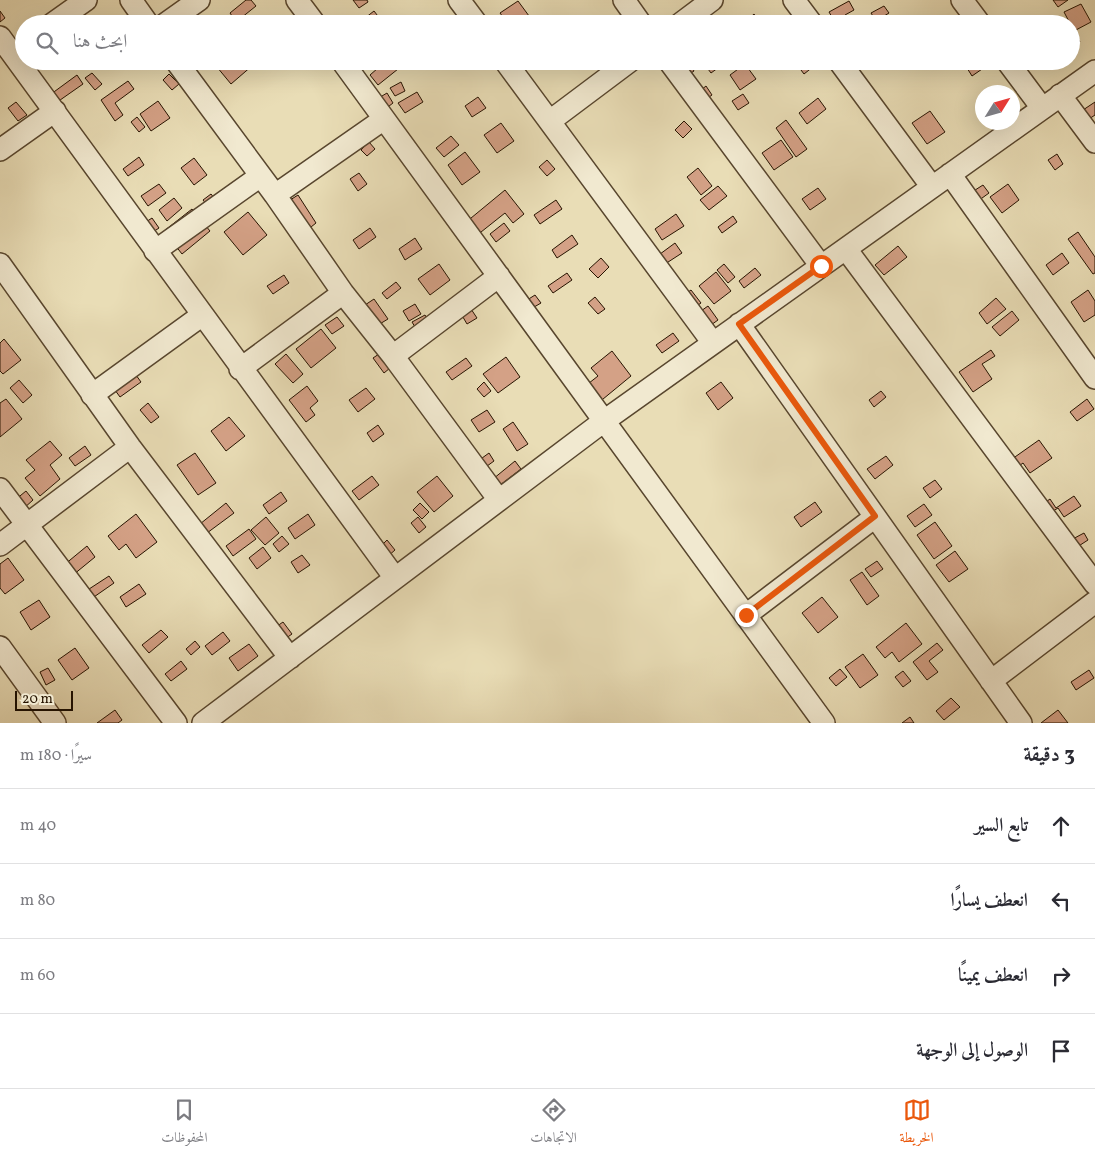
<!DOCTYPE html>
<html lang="ar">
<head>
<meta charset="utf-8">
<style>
  body { margin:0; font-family:Vollkorn,Amiri,serif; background:#f2f2f3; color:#2b2b33; direction:rtl }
  .compass { position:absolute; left:975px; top:85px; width:45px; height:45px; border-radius:50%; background:#fff; box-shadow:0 5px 20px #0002; rotate:53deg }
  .scale { position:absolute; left:15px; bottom:12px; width:58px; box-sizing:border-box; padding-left:5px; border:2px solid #271401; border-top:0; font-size:14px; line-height:18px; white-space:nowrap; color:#271401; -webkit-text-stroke:4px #f1e9d0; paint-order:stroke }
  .stop { position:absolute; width:15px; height:15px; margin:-11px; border:4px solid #ea580c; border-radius:50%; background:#fff }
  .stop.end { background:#ea580c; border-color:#fff; box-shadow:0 1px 5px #0008 }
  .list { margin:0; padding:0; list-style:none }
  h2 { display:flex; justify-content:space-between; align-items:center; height:65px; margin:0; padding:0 20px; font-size:21px }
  h2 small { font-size:16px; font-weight:400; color:#7c7c81 }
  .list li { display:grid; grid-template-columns:32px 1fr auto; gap:15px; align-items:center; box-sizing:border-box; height:75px; padding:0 20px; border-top:1px solid #e1e1e2 }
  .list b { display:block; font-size:19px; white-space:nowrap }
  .list em { font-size:16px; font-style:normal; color:#7c7c81 }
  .icon { flex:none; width:28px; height:28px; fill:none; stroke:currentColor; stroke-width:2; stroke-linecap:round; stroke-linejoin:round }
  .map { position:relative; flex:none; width:1095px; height:723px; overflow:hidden; direction:ltr }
  .search { position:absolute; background:#fff; box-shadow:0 5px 20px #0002; left:15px; right:15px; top:15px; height:55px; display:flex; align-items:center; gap:12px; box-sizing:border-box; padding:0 18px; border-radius:28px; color:#7c7c81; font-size:19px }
  .sheet { height:365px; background:#fff }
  nav { display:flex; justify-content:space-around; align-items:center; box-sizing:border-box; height:70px; border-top:1px solid #e1e1e2; background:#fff; font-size:14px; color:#7c7c81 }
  nav a { display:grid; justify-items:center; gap:2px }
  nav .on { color:#ea580c }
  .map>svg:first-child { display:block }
  .building { fill:#d4a186; stroke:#271401 }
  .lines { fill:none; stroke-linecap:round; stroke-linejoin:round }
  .street-casing { stroke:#58462e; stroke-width:24 }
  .street { stroke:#f1e9d0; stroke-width:21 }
  .route { stroke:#ea580c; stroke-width:6 }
</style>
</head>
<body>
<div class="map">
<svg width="1095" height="723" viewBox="0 0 1095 723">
  <rect width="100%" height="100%" fill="#e9ddb6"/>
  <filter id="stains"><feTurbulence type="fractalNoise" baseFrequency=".004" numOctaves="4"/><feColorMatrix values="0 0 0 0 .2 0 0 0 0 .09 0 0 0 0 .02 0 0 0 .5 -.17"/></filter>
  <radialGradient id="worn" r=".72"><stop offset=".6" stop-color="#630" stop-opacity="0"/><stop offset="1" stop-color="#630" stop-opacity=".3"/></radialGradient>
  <path class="building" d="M246 0H251L256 6 236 22 230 13Z
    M353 0H367L368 2 359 8Z
    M1053 0H1068L1058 7Z
    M518 1 532 20 528 24H508L500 13Z
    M849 1 854 10 845 15 850 24H836L829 12Z
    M1081 4 1091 22 1074 31 1064 12Z
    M884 6 889 13 876 21 871 13Z
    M0 11 5 18 0 22Z
    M374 11 384 24H370L365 18Z
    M754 14 762 24H743Z
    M1071 28 1080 42 1071 47Z
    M212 61H250L253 65 231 84Z
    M386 61H408L378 85 370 75Z
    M675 61H688L694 71 685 77Z
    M702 61H720L722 65 711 73Z
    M804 61H810L814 66 804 74 798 66Z
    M976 61H981L985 67 972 76 967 68Z
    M745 64 756 79 740 90 730 75Z
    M92 73 102 84 95 90 85 78Z
    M169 74 179 84 172 90 163 80Z
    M77 75 83 84 53 105 47 97Z
    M128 81 134 89 115 103 123 115 115 121 101 100Z
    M401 82 405 91 395 96 390 88Z
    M706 86 712 95 702 102 696 94Z
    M417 92 423 102 405 113 398 103Z
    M387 93 393 103 384 110 377 99Z
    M743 94 749 103 738 110 732 101Z
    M478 97 486 108 472 117 465 106Z
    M818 98 826 109 807 124 799 113Z
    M158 101 170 118 151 131 140 114Z
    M16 102 27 115 18 121 8 108Z
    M1095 102V115L1083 123 1077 114Z
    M930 111 945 132 927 144 912 123Z
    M137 117 145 127 139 132 131 122Z
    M786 120 807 149 796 157 776 128Z
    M684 121 692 129 683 138 675 130Z
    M501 123 514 141 497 153 484 135Z
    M451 136 459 145 444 157 436 148Z
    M781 140 793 157 774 170 762 153Z
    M369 142 375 149 367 156 361 150Z
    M465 152 480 172 462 185 448 165Z
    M1057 154 1063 164 1055 170 1048 160Z
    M139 157 144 165 128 176 123 169Z
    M194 158 207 175 194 185 181 168Z
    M547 160 555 169 547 176 539 167Z
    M698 168 712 186 701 195 687 177Z
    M359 173 367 184 358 191 350 179Z
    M159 184 166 193 148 206 141 196Z
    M1008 184 1019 200 1002 213 990 197Z
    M983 185 989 193 978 201 972 192Z
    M718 186 727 196 709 210 700 200Z
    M818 188 826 199 810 210 802 199Z
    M505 190 524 214 513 223 505 213 476 236 465 223Z
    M211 194 223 209 216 216 203 200Z
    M298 195 316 223 306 231 287 202Z
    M174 198 182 208 167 221 159 210Z
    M556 200 562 209 540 224 534 215Z
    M192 209 210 231 182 254 164 231Z
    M248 212 267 235 243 255 224 232Z
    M676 214 684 226 662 240 655 229Z
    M733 216 737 222 722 233 718 227Z
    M152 218 159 228 150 234 143 224Z
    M504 223 510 231 496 242 490 234Z
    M370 228 376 237 359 249 353 240Z
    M1078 232 1095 257V273L1093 274 1068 239Z
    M572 235 578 244 557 258 552 250Z
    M415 238 422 249 405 260 399 249Z
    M675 243 682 253 662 266 656 257Z
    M898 246 907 257 884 275 875 265Z
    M1062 253 1069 263 1053 275 1046 265Z
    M601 258 609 267 598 278 589 269Z
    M439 264 450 280 430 295 418 279Z
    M724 264 735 277 728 283 717 270Z
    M755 268 761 275 744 288 739 281Z
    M716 272 731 291 714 304 699 286Z
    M567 273 572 280 553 293 548 286Z
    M284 275 289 283 273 294 267 286Z
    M396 282 401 288 387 299 382 293Z
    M691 290 701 303 691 310 681 297Z
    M1088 290 1095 301V315L1084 322 1071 302Z
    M535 295 541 303 529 310 524 302Z
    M595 297 605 309 598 314 588 303Z
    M996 298 1006 309 987 324 979 313Z
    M374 299 388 319 378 325 365 305Z
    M415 304 421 314 409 321 403 311Z
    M469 306 477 318 467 324 460 312Z
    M708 306 718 320 704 330 694 316Z
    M1012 311 1019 320 1000 336 992 327Z
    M425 315 431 325 418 332 412 322Z
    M337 317 344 326 332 334 325 325Z
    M321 329 336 348 311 368 296 349Z
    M673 333 679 341 662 353 656 345Z
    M4 339 21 360 3 374 0 371V343Z
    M991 350 995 356 982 364 992 379 973 392 959 372Z
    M612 351 631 376 597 404 584 387 598 376 591 368Z
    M286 354 303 374 293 383 275 364Z
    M379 354 390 368 384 373 373 358Z
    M506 357 520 377 498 393 483 374Z
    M466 358 472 366 452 380 446 372Z
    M128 364 141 382 120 397 107 379Z
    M19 380 32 395 23 403 10 388Z
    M484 382 491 391 484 397 477 389Z
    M721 382 733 398 718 410 706 393Z
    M307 386 318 401 310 408 315 415 306 422 289 400Z
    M366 388 375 399 358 412 349 400Z
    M881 391 886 397 874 407 869 400Z
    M6 399 22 419 0 437V403Z
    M1087 399 1094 409 1077 421 1070 412Z
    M148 403 159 417 151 423 140 410Z
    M487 410 495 422 479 432 471 420Z
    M229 417 245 436 226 451 211 431Z
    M513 422 528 444 517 451 503 429Z
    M378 425 384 434 373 442 367 433Z
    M1039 440 1052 458 1030 473 1023 463 1011 472 1005 464Z
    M50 441 62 455 50 465 60 479 40 496 25 478 35 470 26 460Z
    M85 446 91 455 75 466 69 458Z
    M195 453 216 483 198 495 177 465Z
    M489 453 494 461 483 469 478 461Z
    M886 456 893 465 875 479 867 469Z
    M515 461 521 469 499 486 493 479Z
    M372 476 379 485 359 500 352 491Z
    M437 476 453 496 434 512 417 492Z
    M935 480 942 489 930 498 923 488Z
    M26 491 33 500 23 509 15 500Z
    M281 492 287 501 269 514 263 505Z
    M1074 496 1081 506 1064 517 1058 508 1047 515 1040 506 1050 499 1056 508Z
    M815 502 822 512 801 527 794 517Z
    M226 503 234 513 207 533 200 524Z
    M420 503 429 512 422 519 413 510Z
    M924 504 932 515 915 527 907 516Z
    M136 514 157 542 136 558 126 544 119 550 108 536Z
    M308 514 315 525 295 539 288 528Z
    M266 517 279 533 265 545 251 530Z
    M418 517 426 527 419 533 411 523Z
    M935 522 952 546 934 559 917 535Z
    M249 529 256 539 233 556 226 546Z
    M1084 533 1088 540 1074 549 1069 541Z
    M282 536 289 544 279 552 273 544Z
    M387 540 395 550 387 557 379 548Z
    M87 546 95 557 73 575 64 565Z
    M263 547 271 558 257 569 249 558Z
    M955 551 968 569 949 582 936 565Z
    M302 555 310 565 298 573 291 562Z
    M8 558 24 580 5 594 0 588V564Z
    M877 561 883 569 871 577 865 569Z
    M862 572 879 596 867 605 850 580Z
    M109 576 114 583 91 599 86 591Z
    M139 584 146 594 126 607 120 597Z
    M822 597 838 617 818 633 802 613Z
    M39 600 50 617 31 630 20 612Z
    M283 622 292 634 282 641 273 629Z
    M906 623 922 644 899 662 892 652 885 658 876 647Z
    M161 630 168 637 149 653 142 645Z
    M223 632 230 641 212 655 205 646Z
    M195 641 200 647 191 655 186 649Z
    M937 643 943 650 929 661 938 672 927 680 913 662Z
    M249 644 258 656 238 671 229 658Z
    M75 648 89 668 72 680 58 660Z
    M863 654 878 675 860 688 845 667Z
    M181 661 187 669 171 681 165 674Z
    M48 668 55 680 46 685 40 672Z
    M840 669 847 677 836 686 829 678Z
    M1089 670 1094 678 1076 690 1071 682Z
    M903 671 911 681 903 687 895 677Z
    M951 698 960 707 944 720 936 711Z
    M115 710 122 720 118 723H97Z
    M1058 710 1068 723H1041Z
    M910 717 914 723H902Z"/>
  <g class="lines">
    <defs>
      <path id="street" d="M131 0 148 24
        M297 0 315 24
        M459 0 477 24
        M624 0 641 24
        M794 0 812 24
        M962 0 980 24
        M52 24 86 0
        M165 24 199 0
        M680 24 712 0
        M0 37 395 578
        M176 61 275 195 343 293 393 356 499 500
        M342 61 824 723
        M505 61 713 343
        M669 61 821 266
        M839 61 932 187
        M1007 61 1042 108
        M1060 95 1095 142
        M550 121 630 61
        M0 150 55 111
        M950 174 1095 378
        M275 195 384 119
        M846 249 1095 584
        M155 251 259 177
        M0 264 130 447 290 658
        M739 324 1021 723
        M393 356 499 276
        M240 369 343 293
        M92 395 201 316
        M0 489 176 723
        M0 545 130 447
        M746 615 875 517
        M0 647 55 723
        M991 681 1095 602
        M203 723 604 421 1095 71"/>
    </defs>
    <use href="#street" class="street-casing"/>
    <use href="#street" class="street"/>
  </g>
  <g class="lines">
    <path class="route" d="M746 615 875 516 739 324 821 266"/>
  </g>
  <rect width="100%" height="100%" filter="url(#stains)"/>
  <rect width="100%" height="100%" fill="url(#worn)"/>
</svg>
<svg class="compass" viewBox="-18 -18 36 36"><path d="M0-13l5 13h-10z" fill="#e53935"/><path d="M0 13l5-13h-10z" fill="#7c7c81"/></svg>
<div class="scale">20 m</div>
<div class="stop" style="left:821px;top:266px"></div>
<div class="stop end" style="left:746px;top:615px"></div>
<div class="search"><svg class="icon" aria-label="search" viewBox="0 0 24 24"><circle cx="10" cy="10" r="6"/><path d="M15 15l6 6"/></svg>ابحث هنا</div>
</div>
<section class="sheet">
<h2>3 دقيقة<small>سيرًا · 180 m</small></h2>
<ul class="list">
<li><svg class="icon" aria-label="ahead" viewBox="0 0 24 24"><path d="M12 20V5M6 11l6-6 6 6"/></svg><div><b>تابع السير</b></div><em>40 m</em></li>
<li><svg class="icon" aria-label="left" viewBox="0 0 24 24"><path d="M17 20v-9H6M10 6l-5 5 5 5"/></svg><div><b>انعطف يسارًا</b></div><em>80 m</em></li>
<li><svg class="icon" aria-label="right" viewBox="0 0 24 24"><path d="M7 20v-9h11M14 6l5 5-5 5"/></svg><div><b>انعطف يمينًا</b></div><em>60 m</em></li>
<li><svg class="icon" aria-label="arrive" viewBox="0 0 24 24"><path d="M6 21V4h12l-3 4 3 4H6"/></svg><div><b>الوصول إلى الوجهة</b></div></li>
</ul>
</section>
<nav>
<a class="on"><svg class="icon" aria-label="map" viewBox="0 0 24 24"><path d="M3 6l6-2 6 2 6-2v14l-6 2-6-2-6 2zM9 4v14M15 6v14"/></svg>الخريطة</a>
<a><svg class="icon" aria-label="directions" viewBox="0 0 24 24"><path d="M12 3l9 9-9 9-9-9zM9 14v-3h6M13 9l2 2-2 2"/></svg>الاتجاهات</a>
<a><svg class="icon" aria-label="saved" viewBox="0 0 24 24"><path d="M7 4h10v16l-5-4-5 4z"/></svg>المحفوظات</a>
</nav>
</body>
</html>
